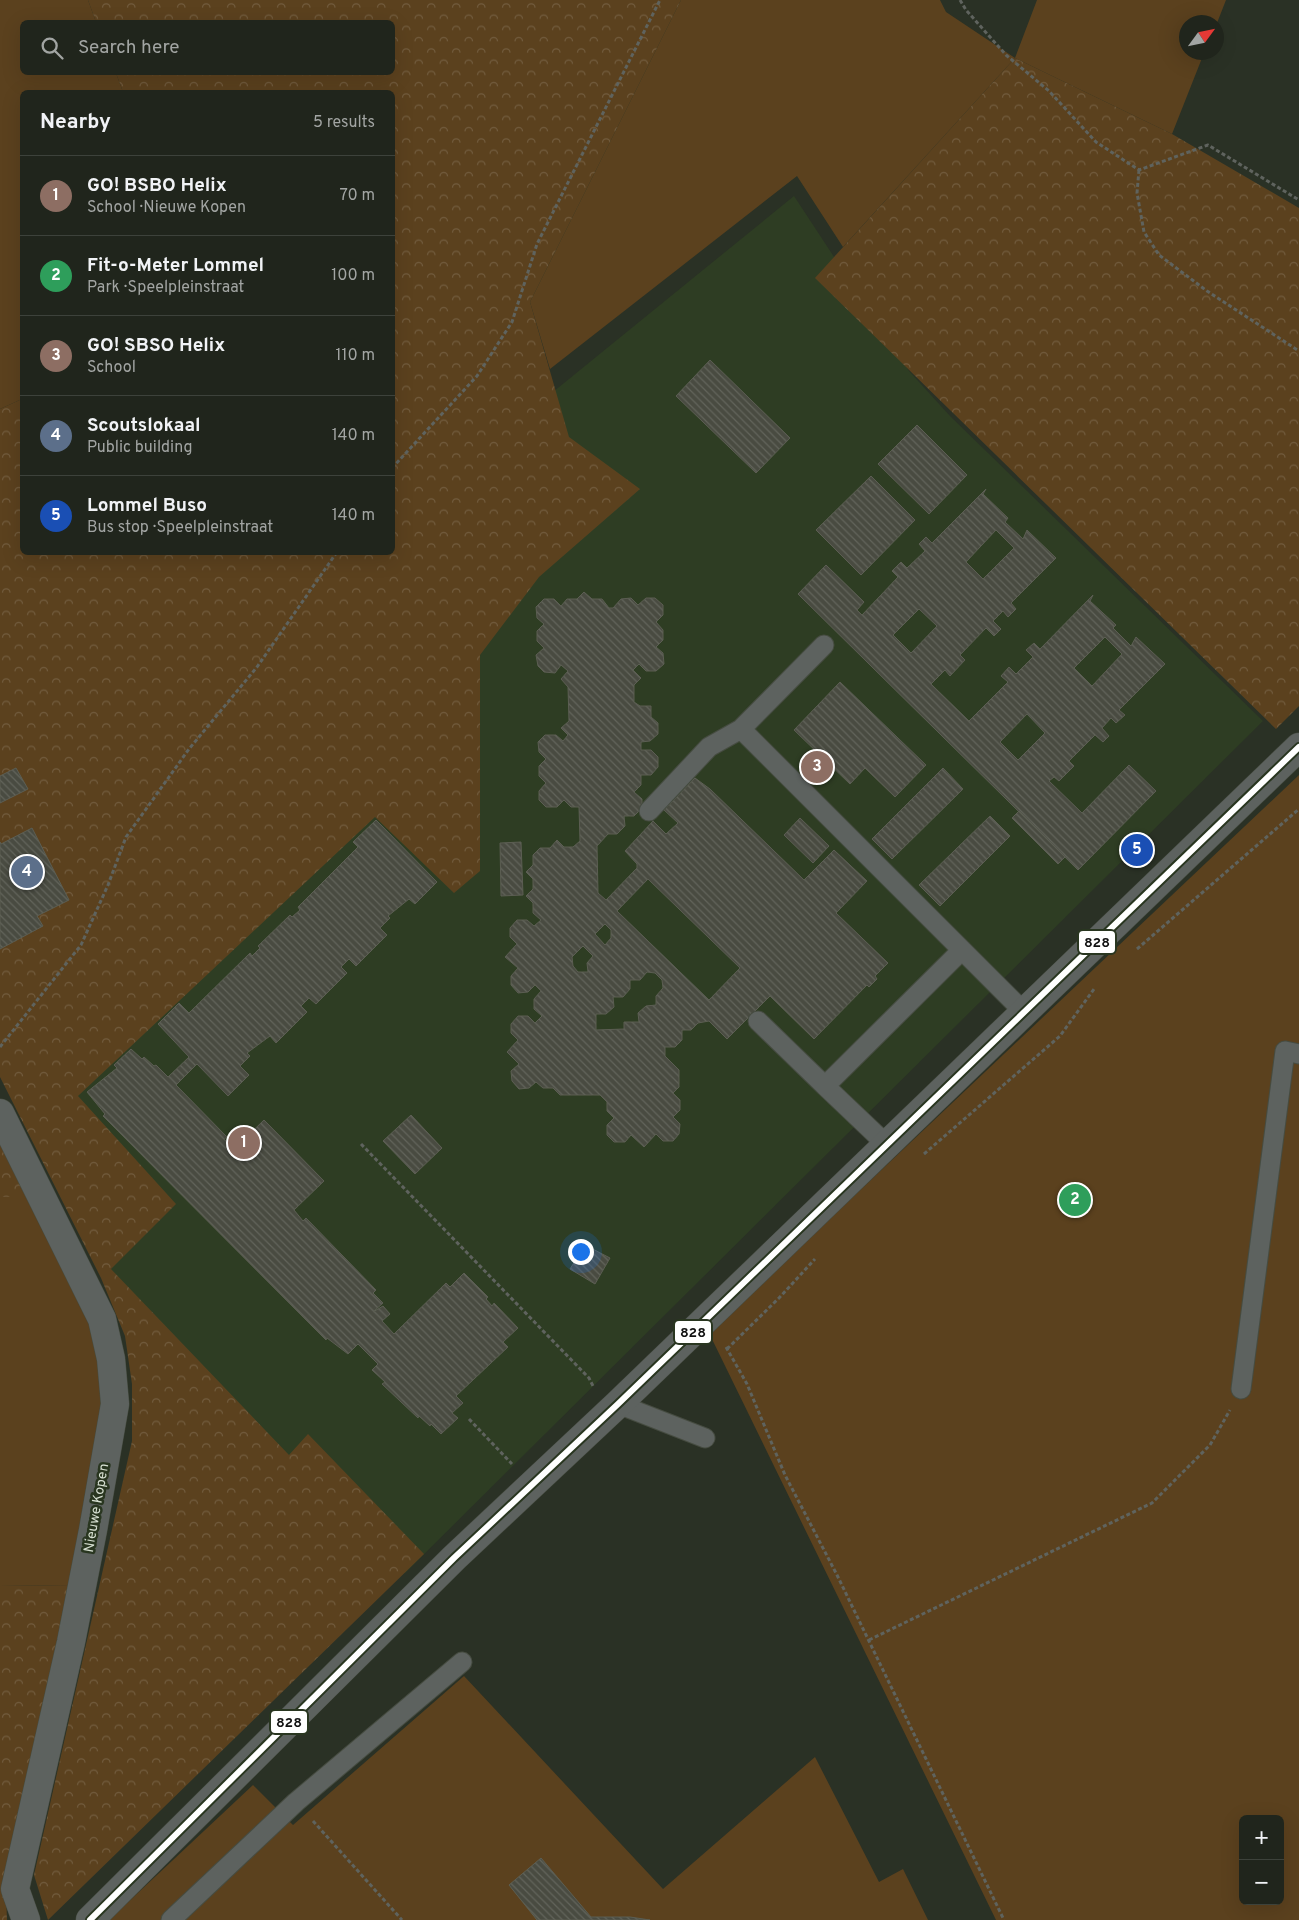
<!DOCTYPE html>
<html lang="en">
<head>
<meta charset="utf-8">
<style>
  body { margin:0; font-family:Overpass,sans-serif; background:#2d3129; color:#f1f3f6 }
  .controls { position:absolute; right:15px; bottom:15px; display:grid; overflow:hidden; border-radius:8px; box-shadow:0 5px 20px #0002 }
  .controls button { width:45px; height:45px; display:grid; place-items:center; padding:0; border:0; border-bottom:1px solid #3d423b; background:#20251c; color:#f1f3f6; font:25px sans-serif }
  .compass { position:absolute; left:1179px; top:15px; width:45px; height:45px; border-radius:50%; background:#20251c; box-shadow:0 5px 20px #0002; rotate:57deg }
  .you { position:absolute; left:580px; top:1251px; width:18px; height:18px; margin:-12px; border:4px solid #fff; border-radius:50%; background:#1a73e8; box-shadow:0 0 0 8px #1a73e833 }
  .badge { display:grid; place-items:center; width:32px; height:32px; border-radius:50%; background:#1a73e8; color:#fff; font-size:16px; font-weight:700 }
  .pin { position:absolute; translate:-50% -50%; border:2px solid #fff; box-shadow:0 1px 5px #0006 }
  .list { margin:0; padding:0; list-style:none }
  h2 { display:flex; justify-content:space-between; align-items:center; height:65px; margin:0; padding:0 20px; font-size:21px }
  h2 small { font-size:16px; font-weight:400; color:#a2a5a3 }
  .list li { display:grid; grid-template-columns:32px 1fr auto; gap:15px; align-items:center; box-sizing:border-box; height:80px; padding:0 20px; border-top:1px solid #3d423b }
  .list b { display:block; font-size:19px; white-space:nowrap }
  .list p { margin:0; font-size:16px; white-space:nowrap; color:#a2a5a3 }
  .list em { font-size:16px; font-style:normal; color:#a2a5a3 }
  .icon { flex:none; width:28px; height:28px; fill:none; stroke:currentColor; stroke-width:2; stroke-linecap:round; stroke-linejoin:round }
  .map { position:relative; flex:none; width:1299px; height:1920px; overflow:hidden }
  .search { position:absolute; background:#20251c; box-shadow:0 5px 20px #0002; left:20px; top:20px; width:375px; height:55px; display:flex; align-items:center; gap:12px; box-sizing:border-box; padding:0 18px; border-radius:8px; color:#a2a5a3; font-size:19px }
  .panel { position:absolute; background:#20251c; box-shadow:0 5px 20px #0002; left:20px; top:90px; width:375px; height:465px; border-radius:8px }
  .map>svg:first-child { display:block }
  .built { fill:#2e3d23 }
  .green { fill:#5b411e; fill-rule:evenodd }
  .forest { fill:url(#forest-crowns) }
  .building { fill:url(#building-back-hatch); stroke:#5c5e53; fill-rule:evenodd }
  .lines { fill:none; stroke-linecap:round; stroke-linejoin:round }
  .lane-casing { stroke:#464c41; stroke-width:21 }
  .street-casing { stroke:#464c41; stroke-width:29 }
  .path { stroke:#5f635e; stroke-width:3; stroke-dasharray:4 2.5; stroke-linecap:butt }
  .lane { stroke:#5d625f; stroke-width:19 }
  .street { stroke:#5d625f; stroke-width:28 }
  .bus-1-casing { stroke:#293620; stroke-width:10 }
  .bus-1 { stroke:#fff; stroke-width:6 }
  .labels { text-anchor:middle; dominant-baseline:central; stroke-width:5; stroke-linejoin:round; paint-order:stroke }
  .street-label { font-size:14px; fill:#d6dfd1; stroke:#293620 }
  .line-badge { stroke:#293620; stroke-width:2 }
  .pale-badge-label { font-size:14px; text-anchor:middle; font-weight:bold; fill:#111 }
</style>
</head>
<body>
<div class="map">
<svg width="1299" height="1920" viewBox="0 0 1299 1920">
  <defs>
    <pattern id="forest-crowns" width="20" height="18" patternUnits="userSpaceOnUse" patternTransform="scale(1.25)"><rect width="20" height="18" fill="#5b411e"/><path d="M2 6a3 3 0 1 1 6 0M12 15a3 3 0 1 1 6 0" fill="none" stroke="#725c3e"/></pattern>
    <pattern id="building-back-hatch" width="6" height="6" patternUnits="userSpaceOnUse" patternTransform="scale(1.25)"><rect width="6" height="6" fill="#494b41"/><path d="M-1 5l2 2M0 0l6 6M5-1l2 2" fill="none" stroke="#62645b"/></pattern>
  </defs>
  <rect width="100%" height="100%" fill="#2a3125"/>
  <path class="built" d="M794 196 909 371 950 416 1263 721 405 1573 134 1338 7 1082 392 552 537 405Z"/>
  <path class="green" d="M0 0H88L96 22H22V72L116 73 123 92H22V399L0 409Z
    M681 0H940L946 12 1015 58 1037 0H1226L1217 23 1186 22V52L1204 53 1172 134 1015 58 843 247 797 176 550 369 530 302Z
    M1299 775V1920H996L709 1333ZM1243 1819H1280V1901H1243Z
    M0 1197H31L98 1340 109 1413 73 1586 0 1585Z
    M464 1676 663 1889 815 1757 879 1882 903 1869 928 1920H109L253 1785 293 1825Z"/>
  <path class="forest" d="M88 0H681L530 302 569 437 640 489 539 577 480 655V871L454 893 375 817 78 1096 176 1204 111 1269 289 1455 308 1434 424 1554 48 1920 34 1875 132 1441V1384L125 1336 101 1278 0 1077V409L22 399V552H392V92H123L116 73 392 72V22H96Z
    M1015 58 1172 134 1299 208V706L1276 729 815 278Z
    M0 1135 31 1197H0Z
    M0 1585 73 1586 5 1871 7 1920H0Z"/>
  <path class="building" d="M710 360 790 438 756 473 676 396Z
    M917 425 967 475 929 514 878 464Z
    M871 476 915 520 861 575 816 530Z
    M986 489 983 494 1008 518 1005 522 1023 539 1027 530 1056 558 1011 603 1016 609 1008 617 1003 611 993 621 1001 629 994 636 986 628 960 655 965 660 950 676 945 670 931 684 969 721 1008 682 1001 676 1009 667 1016 674 1033 657 1026 650 1034 643 1040 649 1093 595 1090 601 1116 625 1113 628 1131 646 1136 637 1165 664 1119 710 1125 715 1116 723 1111 718 1102 728 1109 736 1103 742 1095 735 1069 761 1074 766 1059 781 1054 777 1049 781 1082 813 1129 765 1156 791 1078 870 798 594 826 565 864 602 857 610 862 615 898 577 892 571 901 562 907 568 925 551 919 544 926 537 932 543ZM996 530 1014 548 983 579 966 562ZM919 609 937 626 911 653 893 635ZM1105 637 1122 654 1092 686 1074 668ZM1027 714 1045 733 1018 760 1000 742Z
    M584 592 592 599H602L609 608H613L621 599 631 598 638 605 646 598H655L663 605V615L656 622 663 630V640L656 647 663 653 664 664 656 671H646L639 664 633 670 641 678 634 685V702L640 706H651V717L658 723V734L650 741 641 742V750H651L658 757V767L651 775H641V785L634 792 642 799V808L634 816H624L625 826 617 834H608L597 846 598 893 606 900 637 868V864L625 851 653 821 666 834 678 823 664 810 695 778 710 789 804 880 834 850 867 881 836 913 888 963 875 976 877 979 869 987 867 985 814 1039 770 996 727 1039 709 1021 698 1023 691 1030H682V1040L675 1047H665V1056L679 1070V1087L673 1093 680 1100V1110L673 1117 680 1124 679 1134 673 1141H663L656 1134 644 1147 631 1135 625 1142H614L607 1135V1125L614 1118 607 1111V1102L600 1095H560L553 1088H543L536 1082 529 1088 519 1089 512 1081 511 1071 519 1064 507 1052 518 1040 511 1033V1024L518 1016H528L535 1023 542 1016 534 1009V999L541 991 535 985 528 992 518 993 511 985V976L518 968 505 957 517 944 510 937V928L517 920H527L534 926 541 920 533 913V903L526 896 533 889V879L526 872 533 865V855L540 848H550L557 840 564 847H573L580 841 579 807H571L564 800 557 807H546L539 800V791L546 783 539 776V766L546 759 539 752 538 742 545 735H556L563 741 568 735 561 728 569 721 568 687 561 679 568 671 561 665 555 673 544 672 538 666 536 655 544 648 537 641V631L544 624 537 618 536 607 544 599H554L561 606 567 599H577ZM648 879 740 968 709 1000 617 911ZM605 924 611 930V938L605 945 595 934ZM583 946 593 956 587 963 588 972H578L573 966 572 957ZM647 972 655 973 662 980 663 988 656 996V1005L646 1006 638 1013 639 1022H624V1029L596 1030V1014H606L614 1007 613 997H623L630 989V980H640Z
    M840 682 926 765 895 797 865 768 850 784 794 730Z
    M16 768 28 789 0 803V776Z
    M943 768 963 789 892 859 872 839Z
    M1019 811 1065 857 1058 864 1012 818Z
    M990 816 1010 836 940 906 919 885Z
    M800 818 829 846 813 863 784 835Z
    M376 820 437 882 415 904 409 899 388 916 390 918 380 928 387 935 356 966 349 959 341 967 347 973 316 1004 309 998 301 1006 307 1012 276 1043 270 1036 247 1053 250 1056 240 1066 249 1075 228 1096 197 1064 176 1085 227 1137 224 1139 234 1149 264 1120 324 1181 294 1210 303 1221 306 1218 376 1290 373 1293 383 1303 373 1312 383 1306 390 1314 382 1321 394 1334 446 1283 450 1287 464 1273 488 1297 486 1299 492 1306 494 1303 518 1328 503 1342 508 1347 456 1396 463 1403 452 1413 458 1418 441 1434 431 1424 430 1426 419 1416 418 1418 382 1384 385 1382 372 1370 378 1364 358 1344 348 1354 327 1338 326 1340 103 1116 105 1114 87 1092 117 1068 114 1065 131 1049 142 1059 144 1057 154 1066 156 1065 168 1077 189 1057 158 1024 179 1003 189 1013 250 953 252 956 260 948 258 946 290 915 292 917 300 910 298 907 358 847 353 842Z
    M32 828 69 900 37 916 43 926 0 949V842L1 844Z
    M521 842 523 895 501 896 500 843Z
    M411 1115 442 1148 415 1174 383 1141Z
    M585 1245 610 1258 595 1284 570 1269Z
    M541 1858 591 1917H630L650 1920H537L509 1885Z"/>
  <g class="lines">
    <defs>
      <path id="lane" d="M824 645 741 729 1025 1013
        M649 811 709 747 741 729
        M758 1021 825 1086
        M887 1145 825 1086 962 950
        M1241 1389 1285 1051 1299 1054
        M618 1404 705 1438
        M171 1920 296 1802 462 1662"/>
      <path id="street" d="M0 1113 102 1319 111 1359 115 1404 93 1530 71 1642 15 1889 26 1920
        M90 1920 454 1558 618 1404 1299 747"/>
    </defs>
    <use href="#lane" class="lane-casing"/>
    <use href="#street" class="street-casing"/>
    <path class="path" d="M960 0 966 10 1006 55 1049 91 1096 142 1139 170 1208 145 1299 200
      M1139 170 1137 193 1144 232 1159 255 1207 291 1299 351
      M392 468 477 376 512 322 537 244 660 0
      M1137 949 1299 809
      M0 1047 81 945 108 885 126 837 189 749 257 667 337 552
      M361 1144 589 1378 593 1386
      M924 1154 1060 1036 1094 989
      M726 1347 747 1384 785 1475 837 1575 1004 1920
      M727 1349 779 1298 815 1259
      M469 1419 512 1464
      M869 1640 1152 1503 1210 1445 1230 1410
      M313 1821 402 1920"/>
    <use href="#lane" class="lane"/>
    <use href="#street" class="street"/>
    <defs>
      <path id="bus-1" d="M90 1920 454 1558 618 1404 1299 747"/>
    </defs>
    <use href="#bus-1" class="bus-1-casing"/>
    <use href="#bus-1" class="bus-1"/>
  </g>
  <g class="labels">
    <g class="street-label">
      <text transform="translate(97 1508) rotate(-80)">Nieuwe Kopen</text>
    </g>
  </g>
  <g class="line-badge">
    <rect x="1078" y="930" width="38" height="24" rx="5" fill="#fff"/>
    <rect x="674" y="1320" width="38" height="24" rx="5" fill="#fff"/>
    <rect x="270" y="1710" width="38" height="24" rx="5" fill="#fff"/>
  </g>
  <g class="pale-badge-label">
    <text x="1097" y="947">828</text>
    <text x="693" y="1337">828</text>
    <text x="289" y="1727">828</text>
  </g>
</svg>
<div class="controls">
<button>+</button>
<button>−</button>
</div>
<svg class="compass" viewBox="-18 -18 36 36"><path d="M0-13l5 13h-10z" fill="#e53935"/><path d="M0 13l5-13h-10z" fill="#a2a5a3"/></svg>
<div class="you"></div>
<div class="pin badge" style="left:244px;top:1143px;background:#8d6e63">1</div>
<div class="pin badge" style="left:1075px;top:1200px;background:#2e9e5b">2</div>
<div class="pin badge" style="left:817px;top:767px;background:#8d6e63">3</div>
<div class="pin badge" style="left:27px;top:872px;background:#5c6f8a">4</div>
<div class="pin badge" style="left:1137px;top:850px;background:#1a4fb4">5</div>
<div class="search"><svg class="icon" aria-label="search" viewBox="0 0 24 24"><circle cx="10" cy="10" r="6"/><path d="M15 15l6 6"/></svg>Search here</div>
<section class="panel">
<h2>Nearby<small>5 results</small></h2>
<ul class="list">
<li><span class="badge" style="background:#8d6e63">1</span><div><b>GO! BSBO Helix</b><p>School · Nieuwe Kopen</p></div><em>70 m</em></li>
<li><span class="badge" style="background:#2e9e5b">2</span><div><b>Fit-o-Meter Lommel</b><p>Park · Speelpleinstraat</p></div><em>100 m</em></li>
<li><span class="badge" style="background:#8d6e63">3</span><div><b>GO! SBSO Helix</b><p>School</p></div><em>110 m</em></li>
<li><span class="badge" style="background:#5c6f8a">4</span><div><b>Scoutslokaal</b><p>Public building</p></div><em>140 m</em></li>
<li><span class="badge" style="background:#1a4fb4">5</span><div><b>Lommel Buso</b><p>Bus stop · Speelpleinstraat</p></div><em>140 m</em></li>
</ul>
</section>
</div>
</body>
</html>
